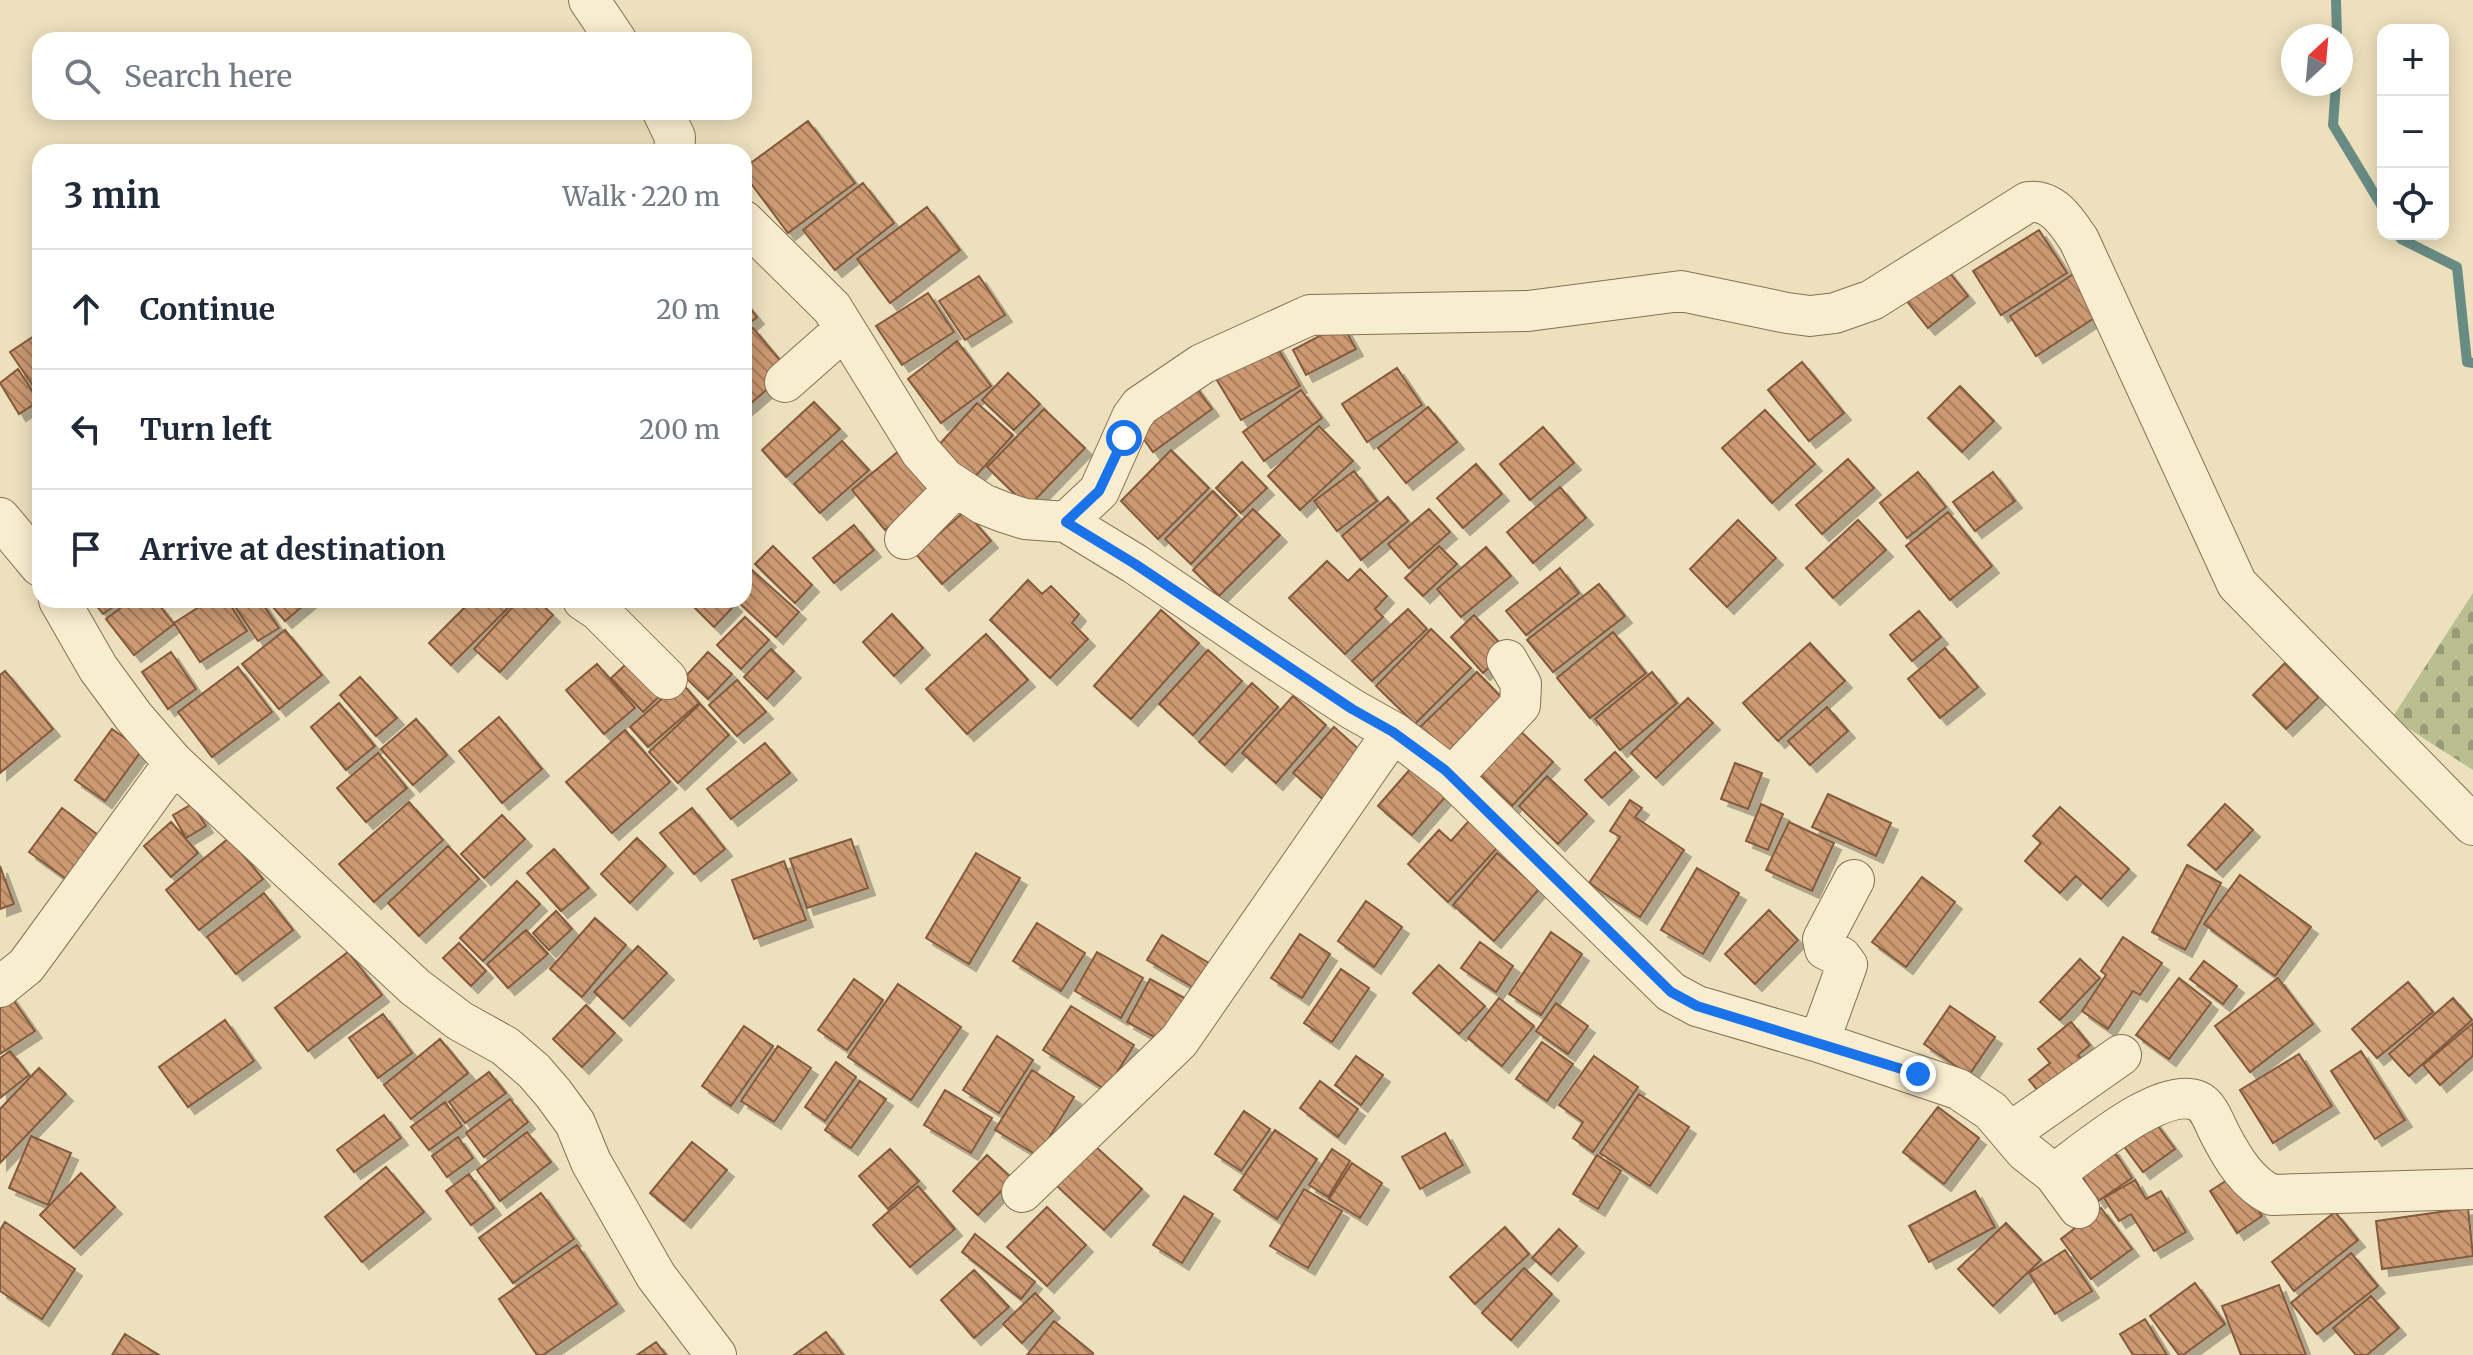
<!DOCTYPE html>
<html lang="en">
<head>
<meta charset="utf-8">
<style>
  body { margin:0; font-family:Merriweather,serif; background:#f2f2f3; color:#1f2937 }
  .controls { position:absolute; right:24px; top:24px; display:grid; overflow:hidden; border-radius:16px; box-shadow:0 4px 20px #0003 }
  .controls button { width:72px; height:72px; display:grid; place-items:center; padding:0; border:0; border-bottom:2px solid #e0e1e3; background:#fff; color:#1f2937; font:40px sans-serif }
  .compass { position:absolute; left:2281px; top:24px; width:72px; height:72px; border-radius:50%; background:#fff; box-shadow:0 4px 20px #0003; rotate:26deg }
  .stop { position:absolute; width:24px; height:24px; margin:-18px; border:6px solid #1a73e8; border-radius:50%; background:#fff }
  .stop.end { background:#1a73e8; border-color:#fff; box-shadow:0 2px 8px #0008 }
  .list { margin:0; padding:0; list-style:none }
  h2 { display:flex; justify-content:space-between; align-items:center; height:104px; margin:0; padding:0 32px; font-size:34px }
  h2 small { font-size:26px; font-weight:400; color:#747a83 }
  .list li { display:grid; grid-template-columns:52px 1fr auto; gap:24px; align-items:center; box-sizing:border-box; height:120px; padding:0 32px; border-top:2px solid #e0e1e3 }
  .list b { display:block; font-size:30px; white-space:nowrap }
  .list em { font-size:26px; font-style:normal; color:#747a83 }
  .icon { flex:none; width:44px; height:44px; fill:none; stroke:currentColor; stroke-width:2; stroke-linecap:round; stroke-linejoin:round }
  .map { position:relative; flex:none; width:2473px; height:1355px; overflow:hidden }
  .search { position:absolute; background:#fff; box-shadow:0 4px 20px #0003; left:32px; top:32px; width:720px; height:88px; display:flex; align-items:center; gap:20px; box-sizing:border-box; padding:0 28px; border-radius:24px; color:#747a83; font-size:30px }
  .panel { position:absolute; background:#fff; box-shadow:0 4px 20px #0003; left:32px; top:144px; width:720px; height:464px; border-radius:24px }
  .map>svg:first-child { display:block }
  .cemetery { fill:url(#cemetery-stones) }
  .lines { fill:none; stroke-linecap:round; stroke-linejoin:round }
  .stream { stroke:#688c84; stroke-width:10 }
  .building { fill:url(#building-back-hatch); stroke:#845a3c; stroke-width:2; filter:url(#shadow) }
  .minor-casing { stroke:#857056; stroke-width:42 }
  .minor { stroke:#f9edd0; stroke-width:40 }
  .route { stroke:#1a73e8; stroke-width:10 }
</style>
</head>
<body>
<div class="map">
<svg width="2473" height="1355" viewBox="0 0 2473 1355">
  <defs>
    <pattern id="cemetery-stones" width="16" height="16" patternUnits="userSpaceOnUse" patternTransform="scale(2)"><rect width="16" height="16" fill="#b9bf91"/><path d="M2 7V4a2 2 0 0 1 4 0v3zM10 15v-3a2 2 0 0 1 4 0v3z" fill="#979b76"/></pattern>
    <pattern id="building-back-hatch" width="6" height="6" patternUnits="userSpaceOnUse" patternTransform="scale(2)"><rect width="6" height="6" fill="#cc9972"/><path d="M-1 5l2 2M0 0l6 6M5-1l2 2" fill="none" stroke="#a67d5d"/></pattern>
    <filter id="shadow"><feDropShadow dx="7" dy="7" stdDeviation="0" flood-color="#0004"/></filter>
  </defs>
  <rect width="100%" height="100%" fill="#ede0bd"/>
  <path class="cemetery" d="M2473 593V770L2392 718Z"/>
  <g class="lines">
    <path class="stream" d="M2336 0 2337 36
      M2336 84 2333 125 2383 208
      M2398 234 2401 239 2457 267 2467 362 2473 363"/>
  </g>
  <path class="building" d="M808 121 855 183 788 233 744 174V168Z
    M863 183 894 223 835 270 803 230Z
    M927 207 960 250 890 303 857 259Z
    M2039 230 2067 273 2001 315 1973 271Z
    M1942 263 1968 296 1928 328 1902 295Z
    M2075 273 2102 313 2036 356 2010 316Z
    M979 276 1005 315 965 340 939 301Z
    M928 293 954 332 902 365 876 326Z
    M744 301 757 317 744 328Z
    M1342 324 1356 349 1306 375 1293 350Z
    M753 328 789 371 744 409V335Z
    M40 332V396L10 352Z
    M957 341 991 386 941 423 908 379Z
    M1274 342 1300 386 1241 420 1215 377Z
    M1802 362 1844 413 1809 441 1768 390Z
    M1397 368 1422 405 1367 442 1342 404Z
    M18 369 39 401 19 414 0 383Z
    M1008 373 1040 404 1014 430 982 400Z
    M1193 383 1212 409 1153 452 1135 427Z
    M1960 386 1994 421 1962 452 1928 418Z
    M1301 390 1322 418 1264 461 1243 432Z
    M814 402 840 429 786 477 762 450Z
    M977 403 1013 435 973 479 937 447Z
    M1428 407 1457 442 1406 483 1378 448Z
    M1044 409 1085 448 1028 507 987 467Z
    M1765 410 1815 464 1772 503 1722 448Z
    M1319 426 1353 461 1300 510 1268 476Z
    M1543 427 1574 463 1530 500 1500 464Z
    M842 441 869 470 820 513 794 484Z
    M900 450 933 490 885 530 852 490Z
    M1171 450 1209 488 1158 539 1121 501Z
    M1848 459 1874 488 1822 534 1796 505Z
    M1242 462 1267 488 1241 513 1216 488Z
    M1476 464 1502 494 1463 528 1437 498Z
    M1354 471 1377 501 1337 531 1314 501Z
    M1918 472 1946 507 1907 538 1880 503Z
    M1993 472 2015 501 1975 531 1953 502Z
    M1560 487 1586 518 1533 563 1507 532Z
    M1213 491 1237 515 1191 564 1165 539Z
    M1388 497 1408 521 1361 560 1342 536Z
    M1253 509 1280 535 1219 596 1193 570Z
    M1429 509 1450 532 1409 568 1388 544Z
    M965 511 991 541 942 584 916 554Z
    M1948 512 1992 566 1950 600 1906 546Z
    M1738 520 1776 558 1727 607 1690 569Z
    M1858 520 1886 550 1833 598 1806 568Z
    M854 525 874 550 834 583 813 558Z
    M773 546 812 585 795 603 755 564Z
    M1439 546 1457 564 1423 596 1405 578Z
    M1486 547 1511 576 1461 617 1437 589Z
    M1327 561 1348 581 1360 569 1387 596 1375 609 1383 617 1345 654 1289 598Z
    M1560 568 1579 593 1526 635 1506 611Z
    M752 570 799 612 776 637 736 600H744V579Z
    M1028 580 1042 594 1051 586 1079 614 1072 623 1088 639 1050 678 990 620Z
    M1599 584 1625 616 1553 672 1527 640Z
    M92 600H123L103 614Z
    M131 600H155L174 624 134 655 106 619Z
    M210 600H227L247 631 200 662 174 623Z
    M241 600H260L279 628 258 641 234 605Z
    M267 600H310L285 621Z
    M472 600H516L451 665 429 643Z
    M519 600H537L553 615 500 672 474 649Z
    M687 600H730L735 605 714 627Z
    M1408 609 1427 629 1372 681 1352 661Z
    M1161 610 1199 643 1131 719 1094 686Z
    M1919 611 1941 637 1912 661 1890 635Z
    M892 614 923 648 894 676 863 642Z
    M1474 615 1507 651 1483 673 1451 637Z
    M745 617 769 640 741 669 717 645Z
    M1431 629 1471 668 1415 724 1376 686Z
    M285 630 322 675 279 709 242 664Z
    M1613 632 1646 673 1590 718 1557 678Z
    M986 634 1028 680 967 734 926 689Z
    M1810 643 1845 681 1778 741 1743 703Z
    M1945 648 1978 687 1940 718 1908 679Z
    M771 649 794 671 767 699 744 677Z
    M1208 650 1242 681 1193 735 1159 704Z
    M171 652 196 689 168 709 142 672Z
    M708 652 732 674 708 699 685 677Z
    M635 656 666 690 643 712 611 678Z
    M2285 663 2319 697 2286 729 2253 695Z
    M597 664 635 708 604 734 566 690Z
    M238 667 272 712 212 757 178 712Z
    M5 671 53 729 0 773V675Z
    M1477 672 1509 705 1451 761 1419 728Z
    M1652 672 1677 703 1620 750 1595 719Z
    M360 677 397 718 376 736 340 695Z
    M737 680 766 712 737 736 709 705Z
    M681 682 699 703 648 747 630 727Z
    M1252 683 1278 707 1225 765 1199 742Z
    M1293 696 1326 725 1276 783 1242 753Z
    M1688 698 1713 723 1656 778 1631 753Z
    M339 703 375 746 346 770 311 727Z
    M700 704 729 735 678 783 649 752Z
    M1827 707 1848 731 1810 765 1788 741Z
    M499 717 542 769 502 803 459 751Z
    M416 719 447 755 413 785 381 749Z
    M1334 727 1363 753 1323 799 1293 773Z
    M1516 727 1553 762 1512 806 1475 770Z
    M112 729 142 750 105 801 75 780Z
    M625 730 670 782 612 833 566 782Z
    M765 743 790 773 731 819 707 789Z
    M1615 752 1632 770 1602 798 1585 780Z
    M378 753 407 788 366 822 337 788Z
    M1735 763 1762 773 1748 809 1721 799Z
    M1412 767 1446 796 1412 835 1378 806Z
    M1547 776 1587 814 1558 844 1519 806Z
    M1828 794 1891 823 1876 856 1812 827Z
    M1630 800 1642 808 1635 817 1684 850 1640 917 1589 883 1620 837 1610 831Z
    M409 802 443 840 374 902 339 864Z
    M192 804 206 826 186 838 173 815Z
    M1761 804 1783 814 1768 850 1746 841Z
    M2225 804 2253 830 2216 870 2188 845Z
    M2060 807 2129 869 2101 899 2076 876 2060 893 2025 861 2041 843 2033 836Z
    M62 808 102 838 69 881 29 852Z
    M692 808 725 849 694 874 660 833Z
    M1476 813 1505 839 1448 902 1408 864 1439 830 1451 841Z
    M502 815 525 839 484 878 461 854Z
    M171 822 198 853 171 877 144 846Z
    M1789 822 1834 843 1812 891 1766 870Z
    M229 838 263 879 199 930 166 890Z
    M637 838 666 866 630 903 601 874Z
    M851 839 868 888 807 908 790 859Z
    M448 846 479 879 419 936 388 903Z
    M554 849 589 888 561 911 527 873Z
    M976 853 1020 878 969 964 926 938Z
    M1497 853 1539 889 1494 941 1453 905Z
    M784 861 806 920 754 939 732 880Z
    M2187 865 2221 883 2185 950 2152 932Z
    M0 866 14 904 0 909Z
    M1697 868 1739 893 1703 954 1661 930Z
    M2240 875 2311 927 2275 976 2204 924Z
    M1922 877 1955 902 1906 967 1872 942Z
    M517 881 540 904 483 961 460 938Z
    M264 893 293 930 236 974 207 937Z
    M1366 901 1402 927 1374 967 1338 941Z
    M1769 910 1798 940 1755 984 1725 954Z
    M556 911 572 929 549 950 533 933Z
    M595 918 626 945 582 997 550 969Z
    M1037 923 1085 953 1061 991 1013 961Z
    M526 930 548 954 508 988 487 964Z
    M1551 932 1582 954 1541 1015 1509 994Z
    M1300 934 1330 954 1302 998 1271 978Z
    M1162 935 1214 966 1199 991 1147 960Z
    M2123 937 2162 963 2140 995 2133 991 2108 1029 2082 1011 2106 975 2101 971Z
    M1480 942 1513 966 1496 992 1461 968Z
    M459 943 486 971 471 986 443 958Z
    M638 946 667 973 623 1019 594 992Z
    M348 952 382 995 308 1051 275 1008Z
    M1097 952 1143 978 1121 1018 1075 991Z
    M2080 959 2100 978 2060 1020 2040 1002Z
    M2204 961 2237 986 2223 1004 2190 979Z
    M1439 965 1485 1006 1459 1034 1413 993Z
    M1341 969 1369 988 1332 1042 1304 1023Z
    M2179 978 2211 1003 2169 1059 2136 1035Z
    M2278 978 2313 1024 2250 1072 2215 1026Z
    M854 979 883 1000 847 1050 818 1030Z
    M1150 979 1188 1000 1165 1043 1127 1022Z
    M2408 982 2433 1012 2377 1058 2352 1029Z
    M898 984 961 1027 911 1100 848 1057Z
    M7 991 35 1031 0 1054V995Z
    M1499 998 1534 1026 1502 1066 1468 1038Z
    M2453 998 2472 1020 2409 1076 2389 1054Z
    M1556 1003 1588 1026 1568 1054 1536 1031Z
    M586 1005 615 1033 582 1067 553 1039Z
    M1071 1006 1134 1045 1106 1090 1043 1050Z
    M1950 1006 1995 1037 1969 1075 1924 1044Z
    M383 1014 412 1053 378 1078 349 1038Z
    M225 1020 254 1061 188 1107 159 1067Z
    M2071 1022 2090 1045 2078 1055 2090 1069 2048 1103 2029 1080 2050 1063 2038 1049Z
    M2473 1023V1056L2440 1085 2423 1065Z
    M744 1026 773 1046 731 1106 702 1086Z
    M997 1036 1033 1060 999 1113 963 1090Z
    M440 1039 468 1073 411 1119 384 1085Z
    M1542 1042 1573 1064 1547 1101 1516 1079Z
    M778 1046 811 1068 774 1122 741 1101Z
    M10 1051 29 1075 0 1098V1058Z
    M2361 1051 2405 1120 2375 1139 2331 1071Z
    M2299 1054 2332 1106 2273 1143 2240 1090Z
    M1356 1056 1383 1075 1361 1105 1335 1085Z
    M1594 1056 1638 1087 1593 1152 1573 1138 1583 1122 1559 1105Z
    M836 1062 856 1077 825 1121 805 1107Z
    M39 1068 66 1094 0 1163V1109Z
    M1032 1070 1074 1097 1038 1156 995 1130Z
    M489 1072 506 1093 465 1123 449 1102Z
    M860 1081 886 1099 851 1148 825 1130Z
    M1320 1081 1358 1109 1338 1137 1300 1108Z
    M945 1090 992 1118 971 1153 924 1125Z
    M1639 1094 1689 1127 1650 1186 1600 1153Z
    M510 1099 528 1122 484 1157 466 1133Z
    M445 1102 462 1126 429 1150 411 1127Z
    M1938 1107 1979 1138 1944 1184 1903 1152Z
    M1244 1111 1270 1129 1241 1171 1215 1154Z
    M384 1115 401 1138 354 1172 337 1150Z
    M2152 1118 2175 1149 2143 1172 2120 1141Z
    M1275 1130 1317 1159 1277 1219 1234 1190Z
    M527 1132 551 1162 500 1201 477 1170Z
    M1445 1133 1463 1165 1420 1189 1402 1157Z
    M31 1136 71 1153 48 1205 9 1188Z
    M458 1137 473 1158 447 1177 432 1156Z
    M692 1142 727 1170 684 1221 650 1193Z
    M1094 1145 1142 1189 1104 1230 1056 1185Z
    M2112 1148 2132 1178 2098 1201 2078 1170Z
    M890 1149 919 1181 888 1209 859 1176Z
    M1332 1149 1350 1161 1328 1197 1309 1185Z
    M987 1155 1013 1179 978 1215 953 1191Z
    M1597 1155 1621 1171 1598 1209 1573 1194Z
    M1352 1163 1382 1183 1360 1218 1329 1199Z
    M386 1167 424 1212 362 1262 325 1217Z
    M81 1173 115 1207 74 1248 40 1215Z
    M469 1174 494 1208 471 1225 446 1191Z
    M2235 1175 2262 1216 2237 1233 2210 1191Z
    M2135 1180 2146 1199 2161 1191 2186 1232 2154 1251 2131 1214 2119 1221 2104 1198Z
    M918 1186 955 1229 910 1267 873 1225Z
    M1304 1189 1342 1211 1308 1268 1270 1246Z
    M1975 1191 1995 1227 1929 1262 1909 1226Z
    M541 1193 574 1239 513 1283 479 1238Z
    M1184 1196 1213 1214 1182 1263 1153 1245Z
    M1047 1207 1086 1245 1047 1286 1007 1247Z
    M2101 1208 2132 1249 2091 1279 2061 1239Z
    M2468 1208 2473 1256 2382 1269 2376 1221Z
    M2335 1212 2358 1240 2294 1291 2272 1262Z
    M5 1222 75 1269 42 1319 0 1291V1230Z
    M2006 1223 2041 1260 1993 1306 1958 1269Z
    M1505 1227 1529 1254 1475 1304 1450 1277Z
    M1559 1229 1577 1246 1551 1274 1532 1258Z
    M975 1234 1035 1282 1021 1299 962 1252Z
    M577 1245 617 1304 543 1355H537L499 1299Z
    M2065 1250 2092 1291 2055 1314 2029 1273Z
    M2351 1253 2378 1286 2317 1334 2291 1303Z
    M1524 1268 1552 1294 1511 1340 1482 1313Z
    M974 1270 1009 1307 974 1338 941 1300Z
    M2195 1283 2225 1324 2183 1355H2179L2150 1316Z
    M2279 1285 2306 1355H2241L2222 1306Z
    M1035 1293 1053 1311 1022 1343 1003 1324Z
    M2371 1296 2399 1328 2367 1355H2356L2333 1328Z
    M2145 1319 2167 1355H2133L2120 1334Z
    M1054 1321 1093 1353 1092 1355H1027Z
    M826 1332 843 1355H794Z
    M125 1334 159 1355H112Z
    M656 1342 666 1355H637Z"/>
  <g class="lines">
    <defs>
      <path id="minor" d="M589 0 616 40
        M663 112 675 137 674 152
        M744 221 832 308 921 452 945 479 983 504 1003 512 1025 519 1066 522 1135 564 1263 651 1352 709 1393 732 1452 777 1671 992 1697 1006 1819 1042 1958 1089 1991 1111 2025 1151 2054 1174 2079 1208
        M785 382 845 329
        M0 518 40 566
        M1066 522 1099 491 1132 417 1140 406 1202 364 1310 315 1528 311 1681 291 1787 313 1810 316 1835 313 1872 300 2028 202C2053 199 2067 222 2079 240L2237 584 2473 825
        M905 539 956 487
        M59 600 98 668 134 717 174 763 415 987 460 1021 505 1046 534 1071 553 1093 575 1123 591 1162 656 1276 716 1355
        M583 600 598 610 667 679
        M1452 777 1520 705 1521 684 1507 660
        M0 987 26 966 40 947 174 763
        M1819 1042 1847 965 1841 957 1825 949 1823 939 1854 880
        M2011 1132 2121 1055
        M2054 1174C2084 1153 2161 1085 2198 1101 2209 1106 2215 1125 2221 1136 2233 1159 2248 1184 2272 1195L2473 1189
        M1022 1192 1179 1041 1393 732"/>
    </defs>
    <use href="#minor" class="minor-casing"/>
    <use href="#minor" class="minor"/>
  </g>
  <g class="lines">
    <path class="route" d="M1124 438 1099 491 1066 522 1135 564 1352 709 1393 732 1445 770 1671 992 1697 1006 1918 1074"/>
  </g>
</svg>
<div class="controls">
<button>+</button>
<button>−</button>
<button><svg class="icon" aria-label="locate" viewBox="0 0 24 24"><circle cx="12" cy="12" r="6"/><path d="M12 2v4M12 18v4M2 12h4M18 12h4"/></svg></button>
</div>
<svg class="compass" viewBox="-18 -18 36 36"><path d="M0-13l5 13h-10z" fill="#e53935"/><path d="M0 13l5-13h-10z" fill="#747a83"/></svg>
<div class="stop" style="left:1124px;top:438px"></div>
<div class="stop end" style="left:1918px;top:1074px"></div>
<div class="search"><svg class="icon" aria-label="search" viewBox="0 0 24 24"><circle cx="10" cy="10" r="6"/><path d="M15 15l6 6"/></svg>Search here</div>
<section class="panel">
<h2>3 min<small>Walk · 220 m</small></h2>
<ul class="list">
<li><svg class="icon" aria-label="ahead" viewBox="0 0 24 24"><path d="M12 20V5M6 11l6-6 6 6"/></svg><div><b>Continue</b></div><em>20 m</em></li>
<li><svg class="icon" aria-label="left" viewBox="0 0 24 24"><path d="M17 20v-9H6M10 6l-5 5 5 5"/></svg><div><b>Turn left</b></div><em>200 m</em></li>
<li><svg class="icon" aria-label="arrive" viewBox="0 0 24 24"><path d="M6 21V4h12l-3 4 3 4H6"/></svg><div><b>Arrive at destination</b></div></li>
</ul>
</section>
</div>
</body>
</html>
